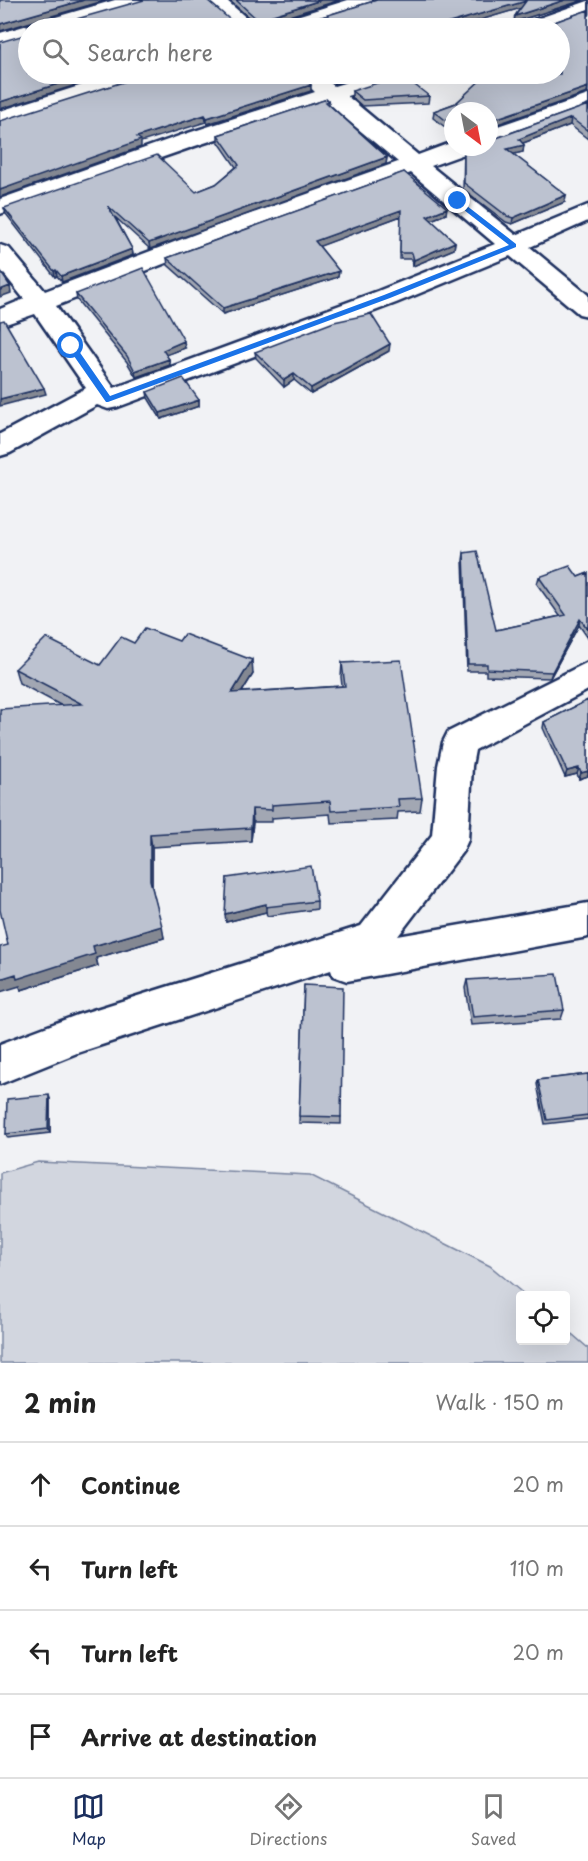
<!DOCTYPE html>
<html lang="en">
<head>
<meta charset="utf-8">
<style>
  body { margin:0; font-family:"Playpen Sans",sans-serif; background:#f6f6f6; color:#222 }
  .controls { position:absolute; right:18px; bottom:18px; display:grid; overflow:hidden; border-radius:6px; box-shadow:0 6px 24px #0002 }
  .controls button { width:54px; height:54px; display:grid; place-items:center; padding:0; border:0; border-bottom:2px solid #e0e0e0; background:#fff; color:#222; font:30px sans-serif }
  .compass { position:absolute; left:444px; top:102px; width:54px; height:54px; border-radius:50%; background:#fff; box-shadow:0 6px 24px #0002; rotate:148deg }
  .stop { position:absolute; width:18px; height:18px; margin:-14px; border:4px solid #1a73e8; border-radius:50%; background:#fff }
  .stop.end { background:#1a73e8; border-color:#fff; box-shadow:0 2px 6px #0008 }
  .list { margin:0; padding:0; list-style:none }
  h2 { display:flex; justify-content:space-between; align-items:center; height:78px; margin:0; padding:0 24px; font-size:26px }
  h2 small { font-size:20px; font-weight:400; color:#767676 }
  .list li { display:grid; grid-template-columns:39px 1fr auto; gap:18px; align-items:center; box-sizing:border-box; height:84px; padding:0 24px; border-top:2px solid #e0e0e0 }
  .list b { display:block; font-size:22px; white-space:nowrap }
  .list em { font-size:20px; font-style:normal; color:#767676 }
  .icon { flex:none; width:33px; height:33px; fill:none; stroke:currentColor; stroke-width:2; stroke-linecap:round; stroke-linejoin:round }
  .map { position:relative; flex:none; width:588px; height:1363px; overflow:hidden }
  .search { position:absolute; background:#fff; box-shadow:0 6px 24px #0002; left:18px; right:18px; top:18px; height:66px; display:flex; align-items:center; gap:15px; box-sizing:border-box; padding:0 21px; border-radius:33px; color:#767676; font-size:22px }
  .sheet { height:414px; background:#fff }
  nav { display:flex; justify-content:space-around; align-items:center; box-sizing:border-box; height:84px; border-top:2px solid #e0e0e0; background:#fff; font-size:16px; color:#767676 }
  nav a { display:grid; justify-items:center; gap:3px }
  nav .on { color:#1b2f5e }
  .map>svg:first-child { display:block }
  .green { fill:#d2d6df; stroke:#76829e; stroke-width:1.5 }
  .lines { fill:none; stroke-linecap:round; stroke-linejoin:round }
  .street-casing { stroke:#1b2f5e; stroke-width:5 }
  .street { fill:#fff; fill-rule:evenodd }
  .wall { fill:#a2a7b3; stroke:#1b2f5e; stroke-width:1.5 }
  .shaded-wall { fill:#848892; stroke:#1b2f5e; stroke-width:1.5 }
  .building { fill:#bcc2d0; stroke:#1b2f5e; stroke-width:1.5 }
  .route { fill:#1a73e8 }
</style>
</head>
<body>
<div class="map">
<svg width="588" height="1363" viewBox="0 0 588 1363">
  <rect width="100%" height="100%" fill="#f1f2f5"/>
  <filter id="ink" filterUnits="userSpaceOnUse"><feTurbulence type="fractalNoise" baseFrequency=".0167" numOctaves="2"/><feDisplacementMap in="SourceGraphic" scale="12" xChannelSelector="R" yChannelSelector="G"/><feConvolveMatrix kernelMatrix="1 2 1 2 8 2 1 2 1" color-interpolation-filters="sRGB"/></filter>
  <g filter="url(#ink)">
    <path class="green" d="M38 1162 310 1175 490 1266 525 1295 520 1296V1340H566V1329L588 1348V1363H0V1173Z"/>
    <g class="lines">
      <defs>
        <path id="street" d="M115 0H147L144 4 60 28H28V38L0 46V33Z
          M203 0H226L258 28H236Z
          M348 0H379L376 4 298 28H268L271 24Z
          M588 1V14L547 28H519L522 24Z
          M117 74H148L145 79 0 125V111Z
          M296 74H319L334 86 374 74H404L402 79 347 96 418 155 453 142V147H473L470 152 431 166 516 235 588 205V221L530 247 588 295V316L579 314 510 256 396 303 118 407 108 409 97 405 10 453 0 456V434L86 388 35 314 0 326V309L24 299 0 269V245L9 248 45 291 222 224 398 162 327 103 195 146 0 214V199L179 136 315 92ZM411 173 495 244 378 291 114 388 56 306 240 234Z
          M588 95V109L489 144V129Z
          M588 662V690L475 750 472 766 468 840 463 851 398 936 588 903V937L347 981 333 976 331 970 77 1053 0 1084V1044L77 1015 361 926 432 835 438 766 443 742 448 732Z"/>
      </defs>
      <use href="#street" class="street-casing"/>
      <use href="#street" class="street"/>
    </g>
    <path class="wall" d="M229 0H340L270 22 269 24H299L377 0H584L514 22 515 16 520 8 453 28H28L234 23 256 24Z
      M588 10V93L489 127V111H453V133L433 118 434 111 456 103 549 24Z
      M321 74H368L334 84Z
      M352 91 429 96 428 103 362 106 352 97Z
      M327 99 329 101V104L387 157 386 164 150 249 115 217 132 249 133 255 62 282 57 276 55 277 6 214 4 208 196 192 216 184 236 167 218 141V135Z
      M588 105V139L570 125 523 143V152L513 154 566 195 565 202 512 224 506 222 463 189 464 150 491 140Z
      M404 172 446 214 431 220 455 242 454 249 413 266 412 259H400L401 216 319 246 339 271 338 277 223 314 168 265 167 258Z
      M76 294 185 348 166 355 169 359 170 365 136 377 127 362 77 300Z
      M389 351 311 394 294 380 284 387 256 358 255 352Z
      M147 392 199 400V406L161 419 148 398Z
      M464 553 496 630 560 616 537 584 539 577H578L588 573V638L579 625 550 678 486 676V671H467L463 560Z
      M134 643 253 674 242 692 342 686 341 677 342 663 422 798 420 811 398 812 397 820 331 823 330 814 272 818V822H253L251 841 152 847V888L164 938 96 958 98 966 21 990 8 945 62 706 19 683 15 669 100 665Z
      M588 700V776L579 779 577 774 565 777 543 728 544 722Z
      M227 878 317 901V909L267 916 266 912 226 922Z
      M467 980 564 1010 561 1019 471 1025 465 988Z
      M304 985 341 1117V1124L299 1123Z
      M588 1074V1119L545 1124 537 1084 538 1080Z
      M50 1099V1133L8 1138 6 1134Z"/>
    <path class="shaded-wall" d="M84 0H107L0 31V24Z
      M321 0H340L270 22 266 28V22L270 16Z
      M565 0H584L514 22 515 16Z
      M526 1 525 7 453 28H432Z
      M90 74H111L0 109V102Z
      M347 74H368L334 84 335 77Z
      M311 85V91L207 124V118Z
      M588 87 587 93 489 127V121Z
      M205 115 206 122 141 142V147L0 197V190L137 137Z
      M571 118 570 125 518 145 519 139Z
      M524 145 523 152 506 156 507 149Z
      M387 157 386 164 150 249 149 243Z
      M566 195 565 202 512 224 513 218Z
      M447 208 446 214 426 222 427 216Z
      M401 210V216L315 248V241Z
      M455 242 454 249 413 266 414 260Z
      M132 249 133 255 62 282 61 276Z
      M56 270 57 276 55 277 54 271Z
      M339 271 338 277 223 314V308Z
      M10 286 11 293 0 297V290Z
      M184 341 185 348 163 356V350Z
      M390 344 389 351 311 394V388Z
      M169 359 170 365 136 377 135 371Z
      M294 374V380L284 387V380Z
      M44 388 46 394 0 406V399Z
      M199 400V406L161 419 160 413Z
      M580 619 579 625 550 678 552 672Z
      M252 660 253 674 233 706 232 693Z
      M579 768 577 774 565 777 567 771Z
      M588 771V776L579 779 581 773Z
      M252 809 253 822 251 841V828Z
      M150 834 152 847V892L150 880Z
      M266 904V912L226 922 225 914Z
      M162 926 164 938 96 958 98 966 21 990 20 986 0 992V979L93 946Z
      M49 1095 50 1099V1133L48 1129Z"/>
    <path class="building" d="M0 0H84L0 24Z
      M144 0H207L234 23 258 24 260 22 236 0H321L270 16 266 22 268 24H299L377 0H565L515 16 526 1 432 28H28L29 24H59Z
      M588 10V87L489 121V111H453V126L434 111 456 103 487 74H560V28H523L528 24H549Z
      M28 28V74H90L0 102V42L28 34Z
      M146 74H299L311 85 207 118 205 115 137 137 141 140 0 190V121L145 75Z
      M330 74H347L335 77Z
      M402 75 429 96 363 100 352 91Z
      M327 99 329 101 326 102 387 157 149 243 108 206 132 249 61 276 56 270 54 271 4 208 157 155 196 192 216 184 239 165 218 135Z
      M588 105V131L571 118 519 139 524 145 507 149 566 195 513 218 507 216 464 183V150L472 147H489V139L491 140Z
      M404 172 447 208 427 216 455 242 414 260 412 253H400L401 210 315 241 339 271 223 308 167 258Z
      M143 268 184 341 163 350 169 359 135 371 127 356 76 294Z
      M0 271 10 286 0 290Z
      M371 314 390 344 311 388 294 374 284 380 255 352 334 322Z
      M4 320 44 388 0 399V321Z
      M183 378 199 400 160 413 147 392Z
      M477 551 496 630 566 615 539 577 570 566 578 577 588 573V629L580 619 552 672 487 669V664H468L464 553Z
      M145 628 179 641 184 634 252 660 232 693 345 686 342 663 401 660 422 798 398 799 399 807 331 811 330 801 272 805V810L252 809 251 828 150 834V880L162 926 93 946 95 954 17 979 16 974 0 979V947L8 945 0 910V709L82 704 15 669 46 638 100 665 121 637 134 643Z
      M588 700V771L581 773 579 768 567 771 544 722Z
      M311 866 317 901 266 907V904L225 914 227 878Z
      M557 974 564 1010 473 1017 467 980Z
      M304 985 343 987 341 1117 299 1116Z
      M588 1074V1115L547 1120 538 1080Z
      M49 1095 48 1129 6 1134 7 1099Z"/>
  </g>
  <path class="route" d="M458 199 516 244V247L390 298 108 402H106L67 346 74 344 110 396 384 295 509 245 455 203Z"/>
</svg>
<div class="controls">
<button><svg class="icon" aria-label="locate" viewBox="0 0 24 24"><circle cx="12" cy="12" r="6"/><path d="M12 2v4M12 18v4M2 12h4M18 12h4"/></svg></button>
</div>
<svg class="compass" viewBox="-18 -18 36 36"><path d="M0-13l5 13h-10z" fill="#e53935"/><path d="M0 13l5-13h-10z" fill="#767676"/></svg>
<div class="stop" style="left:71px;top:346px"></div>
<div class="stop end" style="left:458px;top:201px"></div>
<div class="search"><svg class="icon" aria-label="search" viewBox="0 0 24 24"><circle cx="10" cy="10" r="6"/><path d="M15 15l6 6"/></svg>Search here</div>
</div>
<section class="sheet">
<h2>2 min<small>Walk · 150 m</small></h2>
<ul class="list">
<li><svg class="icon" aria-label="ahead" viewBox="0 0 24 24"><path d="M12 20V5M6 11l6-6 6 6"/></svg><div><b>Continue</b></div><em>20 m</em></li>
<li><svg class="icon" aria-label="left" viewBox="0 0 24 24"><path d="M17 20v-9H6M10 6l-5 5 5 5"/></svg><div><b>Turn left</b></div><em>110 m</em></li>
<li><svg class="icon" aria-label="left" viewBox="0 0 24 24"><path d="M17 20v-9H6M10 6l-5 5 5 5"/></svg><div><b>Turn left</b></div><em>20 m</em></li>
<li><svg class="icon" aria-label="arrive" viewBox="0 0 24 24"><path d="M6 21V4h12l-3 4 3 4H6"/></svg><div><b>Arrive at destination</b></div></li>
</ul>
</section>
<nav>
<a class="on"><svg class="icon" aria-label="map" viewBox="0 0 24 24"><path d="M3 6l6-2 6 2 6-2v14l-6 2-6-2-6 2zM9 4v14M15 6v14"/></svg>Map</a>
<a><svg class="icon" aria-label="directions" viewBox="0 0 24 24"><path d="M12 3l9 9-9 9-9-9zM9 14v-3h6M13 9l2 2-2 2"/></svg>Directions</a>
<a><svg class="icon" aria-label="saved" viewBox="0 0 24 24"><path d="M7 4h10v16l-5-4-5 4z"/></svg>Saved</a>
</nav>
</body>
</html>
